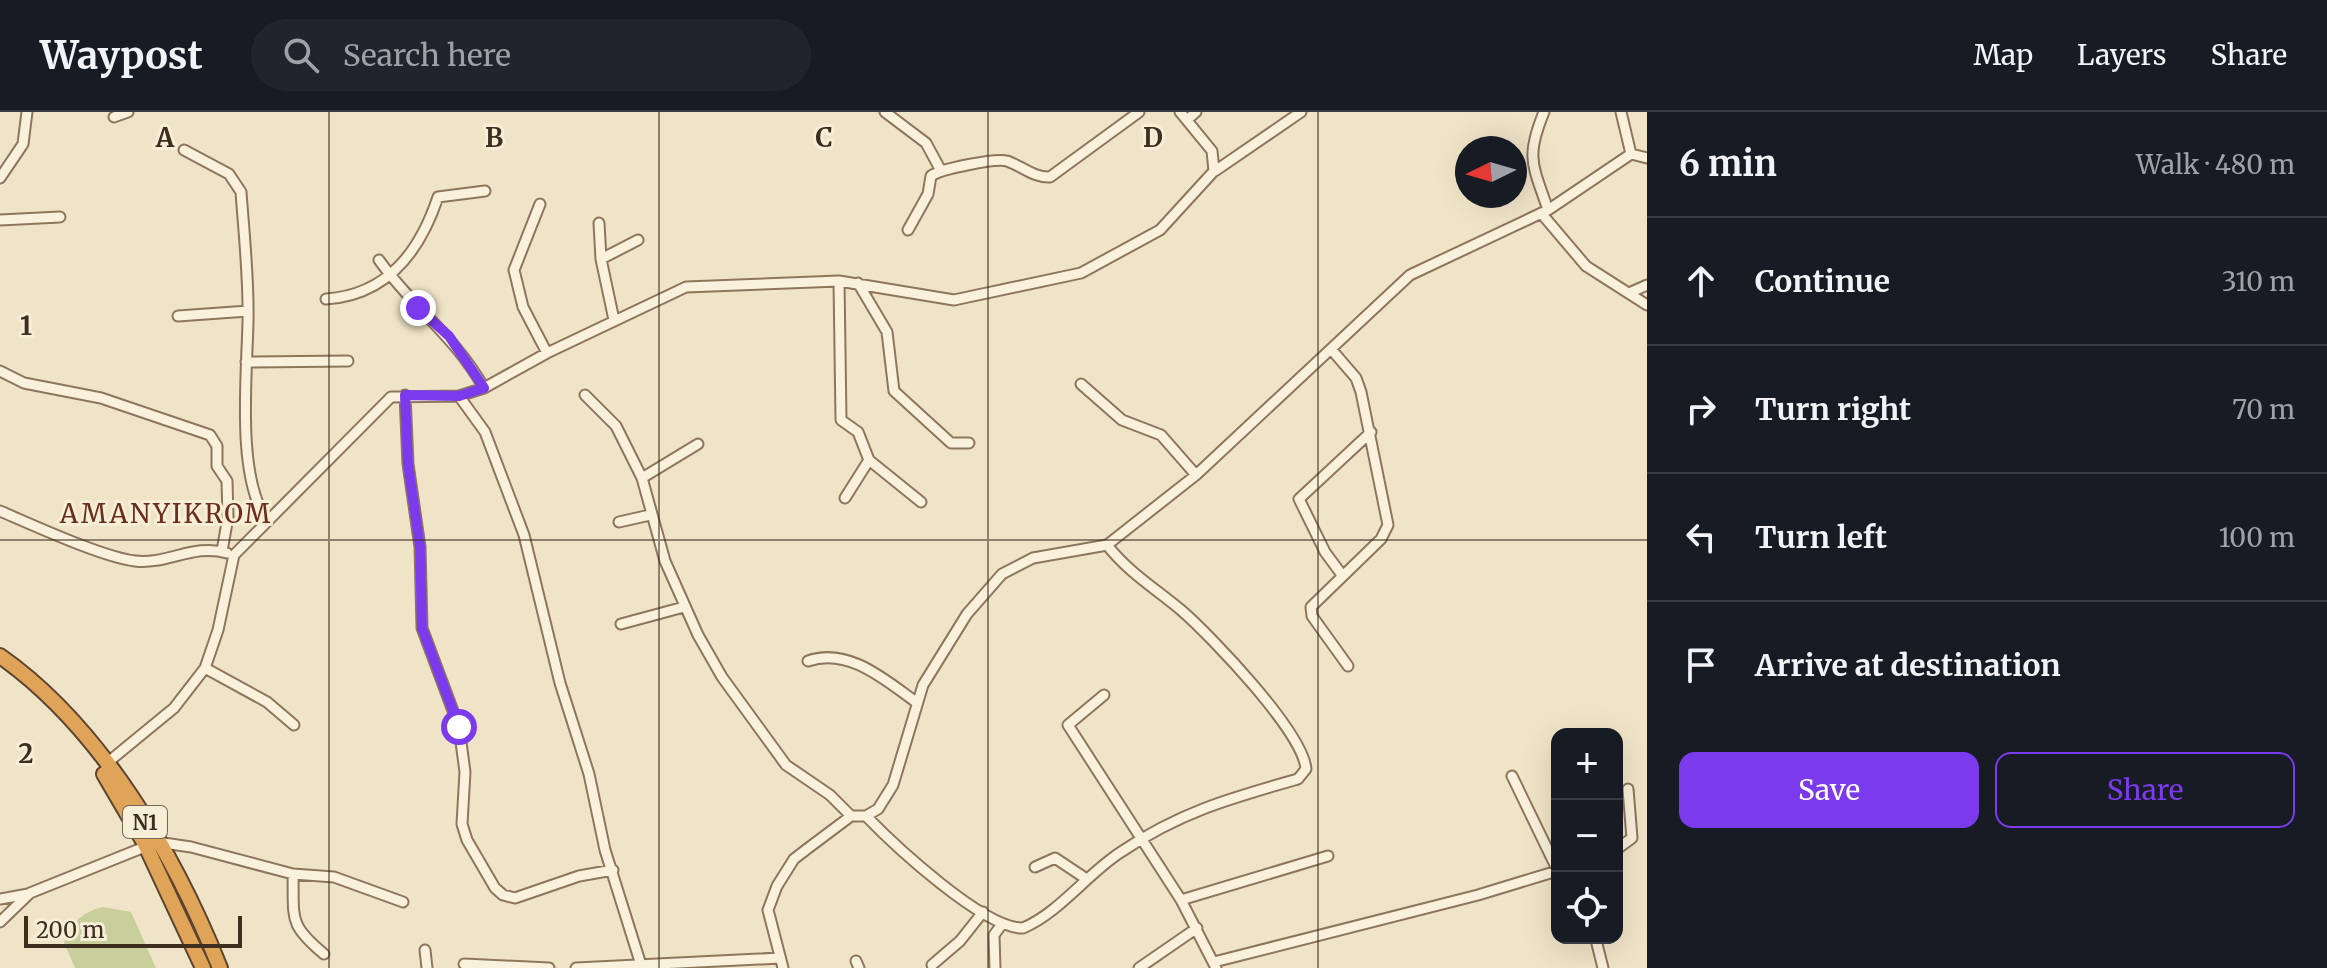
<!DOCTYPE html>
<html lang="en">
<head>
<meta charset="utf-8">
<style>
  body { margin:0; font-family:Merriweather,serif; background:#20242c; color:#f1f3f6 }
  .controls { position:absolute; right:24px; bottom:24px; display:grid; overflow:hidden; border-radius:16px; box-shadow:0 8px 32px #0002 }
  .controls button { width:72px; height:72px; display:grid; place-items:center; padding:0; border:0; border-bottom:2px solid #363941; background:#171b24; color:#f1f3f6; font:40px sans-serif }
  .compass { position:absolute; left:1455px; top:24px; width:72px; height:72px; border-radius:50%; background:#171b24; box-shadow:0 8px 32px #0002; rotate:265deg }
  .scale { position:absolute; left:24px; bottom:20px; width:218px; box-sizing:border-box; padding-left:8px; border:4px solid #3d2e20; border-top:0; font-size:22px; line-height:28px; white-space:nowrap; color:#3d2e20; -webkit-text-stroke:6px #f7eed8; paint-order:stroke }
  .stop { position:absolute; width:24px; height:24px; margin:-18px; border:6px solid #7c3aed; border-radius:50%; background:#fff }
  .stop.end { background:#7c3aed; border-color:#fff; box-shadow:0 2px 8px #0008 }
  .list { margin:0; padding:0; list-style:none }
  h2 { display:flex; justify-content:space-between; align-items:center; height:104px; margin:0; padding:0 32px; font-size:34px }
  h2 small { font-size:26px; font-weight:400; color:#9ea1a6 }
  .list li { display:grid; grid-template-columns:52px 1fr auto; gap:24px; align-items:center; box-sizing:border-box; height:128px; padding:0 32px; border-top:2px solid #363941 }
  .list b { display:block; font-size:30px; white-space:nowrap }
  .list em { font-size:26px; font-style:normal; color:#9ea1a6 }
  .actions { display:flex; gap:16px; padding:24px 32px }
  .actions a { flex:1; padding:18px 0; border:2px solid #7c3aed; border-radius:16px; text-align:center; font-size:28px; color:#7c3aed }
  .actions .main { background:#7c3aed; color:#fff }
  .icon { flex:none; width:44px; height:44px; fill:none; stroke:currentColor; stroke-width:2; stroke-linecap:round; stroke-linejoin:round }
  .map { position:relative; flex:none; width:1647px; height:856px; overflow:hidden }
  header { display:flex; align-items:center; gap:48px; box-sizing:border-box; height:112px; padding:0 40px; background:#171b24; border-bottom:2px solid #363941 }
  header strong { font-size:38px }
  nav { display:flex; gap:44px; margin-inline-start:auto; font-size:28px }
  .search { width:560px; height:72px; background:#20242c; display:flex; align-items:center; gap:20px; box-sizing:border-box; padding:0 28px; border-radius:44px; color:#9ea1a6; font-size:30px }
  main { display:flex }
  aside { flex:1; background:#171b24 }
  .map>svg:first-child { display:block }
  .green { fill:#c9cf9b }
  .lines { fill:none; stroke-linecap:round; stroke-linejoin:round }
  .minor-casing { stroke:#8d765c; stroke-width:13 }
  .highway-casing { stroke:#5b4430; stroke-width:18 }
  .minor { stroke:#faf1dc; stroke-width:9 }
  .highway { stroke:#e0a458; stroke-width:14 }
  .route { stroke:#7c3aed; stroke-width:10 }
  .grid { fill:none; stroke:#3d2e20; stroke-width:2; stroke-opacity:0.55 }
  .labels { text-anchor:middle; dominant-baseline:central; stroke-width:6; stroke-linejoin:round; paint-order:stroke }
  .shield { fill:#f7eed8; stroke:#756857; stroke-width:2 }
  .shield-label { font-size:20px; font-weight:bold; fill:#3d2e20 }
  .quarter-label { font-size:26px; letter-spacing:2px; fill:#6b2e1e; stroke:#f7eed8 }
  .grid-label { font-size:26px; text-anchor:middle; font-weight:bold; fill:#3d2e20; stroke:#f7eed8; stroke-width:6; stroke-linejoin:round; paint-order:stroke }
</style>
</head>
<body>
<header>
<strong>Waypost</strong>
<div class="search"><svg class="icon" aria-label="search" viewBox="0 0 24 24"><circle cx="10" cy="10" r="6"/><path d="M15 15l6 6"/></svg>Search here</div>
<nav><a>Map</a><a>Layers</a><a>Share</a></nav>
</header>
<main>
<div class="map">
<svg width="1647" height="856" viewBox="0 0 1647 856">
  <rect width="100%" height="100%" fill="#f0e4c8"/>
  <path class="green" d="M103 795 131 800 156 856H75L64 831C72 810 82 800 103 795Z"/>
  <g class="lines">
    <defs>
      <path id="minor" d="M885 0 926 31 940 57
        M1544 0C1525 46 1533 53 1548 98
        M1621 0 1631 42
        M114 5 128 0
        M1187 8 1196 0
        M184 38 229 62 241 80C244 122 249 167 248 209 247 262 236 365 267 408
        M1215 59 1301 0
        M0 66 23 32 27 0
        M540 92 514 158 523 195 547 241
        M1541 101 1586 154 1647 193
        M0 108 60 105
        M599 111 601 147 614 208
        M908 118 928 82 931 64C940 57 995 46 1007 49 1022 54 1034 66 1050 65L1139 0
        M601 147 638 128
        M379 148C413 196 454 223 484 276
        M839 169 841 308 858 320 869 348 921 390
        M858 171 887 220 894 279 951 331H969
        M1629 181 1647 173
        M326 187C388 183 420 139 438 85L485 79
        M178 204 248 199
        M1331 237 1356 266 1361 280 1388 413 1381 427 1311 495 1312 504 1348 554
        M246 250 348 249
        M0 259 24 271 101 286 210 323 217 334V354L227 369 228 405 222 439
        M1081 272 1122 308 1161 323 1196 363
        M405 283 408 352 420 435 422 516 459 615 465 660 462 712 467 728 495 776 503 783 515 786 579 764 613 758
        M585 283 616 314 642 366 665 449 698 523 722 565 786 653 830 683 851 704
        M459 284 484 276 547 241 686 175 839 169 954 188 1081 161 1160 118 1214 59 1212 39 1180 0
        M642 366 698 332
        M845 386 869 348
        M0 399C33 413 102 445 135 449 167 453 194 431 227 441
        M619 410 650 403
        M1342 463 1325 440 1299 387 1371 320
        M621 512 684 495
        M808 549C848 535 884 567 916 590
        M205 556 267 590 294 613
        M1104 583 1068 613 1181 788 1216 856
        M107 651 174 596 205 556 218 518 234 443 391 285 459 284 485 320 524 423 560 571 589 662 605 738 642 856
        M1512 664 1557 757
        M866 704C894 733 984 817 1023 816 1059 801 1088 761 1121 740 1180 700 1231 686 1298 667L1306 657C1303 620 1211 524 1181 498 1156 477 1128 460 1107 433
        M1617 737 1632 726 1628 677
        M1035 755 1055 746 1085 766
        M293 762 334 765 403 790
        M0 787 28 782
        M1181 788 1328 744
        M0 810 30 781 157 730 191 735 293 762C294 807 288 812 324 842
        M1597 832 1603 856
        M425 838 427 856
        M856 849 859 856
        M1214 850 1478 783 1557 759
        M464 852 549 856
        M932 853 960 829 983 800
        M576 856 780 846
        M783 856 768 798 777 774 794 747 807 737 851 704H866L878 697 893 673 923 573 967 502 1002 462 1033 446 1107 433 1196 363 1410 163 1548 98 1631 42 1647 46
        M995 856 994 823 1002 812
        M1139 856 1197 816"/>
      <path id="highway" d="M0 544C101 615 175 743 220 856
        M104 662 145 732 203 856"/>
    </defs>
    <use href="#minor" class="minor-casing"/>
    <use href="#highway" class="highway-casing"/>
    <use href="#minor" class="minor"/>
    <use href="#highway" class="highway"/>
  </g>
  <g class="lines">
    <path class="route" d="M418 196 449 224 484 276 459 284 405 283 408 352 420 435 422 516 459 615"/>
  </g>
  <path class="grid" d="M329 0V856M659 0V856M988 0V856M1318 0V856M0 428H1647"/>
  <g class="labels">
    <rect class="shield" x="123" y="694" width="44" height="32" rx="6"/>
    <g class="shield-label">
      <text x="145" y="710">N1</text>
    </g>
    <g class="quarter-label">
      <text x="166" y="401">AMANYIKROM</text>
    </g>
  </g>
  <g class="grid-label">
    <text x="165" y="35">A</text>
    <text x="494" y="35">B</text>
    <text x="824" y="35">C</text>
    <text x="1153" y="35">D</text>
    <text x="26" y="223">1</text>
    <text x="26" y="651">2</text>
  </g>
</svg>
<div class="controls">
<button>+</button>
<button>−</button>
<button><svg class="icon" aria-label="locate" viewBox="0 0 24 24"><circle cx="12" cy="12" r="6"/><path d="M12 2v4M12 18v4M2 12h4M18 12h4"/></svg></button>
</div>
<svg class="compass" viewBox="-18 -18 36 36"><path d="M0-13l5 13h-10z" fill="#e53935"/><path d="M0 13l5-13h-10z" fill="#9ea1a6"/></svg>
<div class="scale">200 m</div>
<div class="stop" style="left:459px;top:615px"></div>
<div class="stop end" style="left:418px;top:196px"></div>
</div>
<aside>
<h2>6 min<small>Walk · 480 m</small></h2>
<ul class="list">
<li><svg class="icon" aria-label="ahead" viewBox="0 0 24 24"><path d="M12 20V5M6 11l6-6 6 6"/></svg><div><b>Continue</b></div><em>310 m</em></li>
<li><svg class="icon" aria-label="right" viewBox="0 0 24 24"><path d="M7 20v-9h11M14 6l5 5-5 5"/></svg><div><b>Turn right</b></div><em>70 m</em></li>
<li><svg class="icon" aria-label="left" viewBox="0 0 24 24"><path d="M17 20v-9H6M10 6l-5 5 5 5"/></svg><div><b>Turn left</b></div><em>100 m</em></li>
<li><svg class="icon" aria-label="arrive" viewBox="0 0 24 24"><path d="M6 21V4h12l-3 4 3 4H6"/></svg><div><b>Arrive at destination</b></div></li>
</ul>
<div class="actions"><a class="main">Save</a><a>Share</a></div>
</aside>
</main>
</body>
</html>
